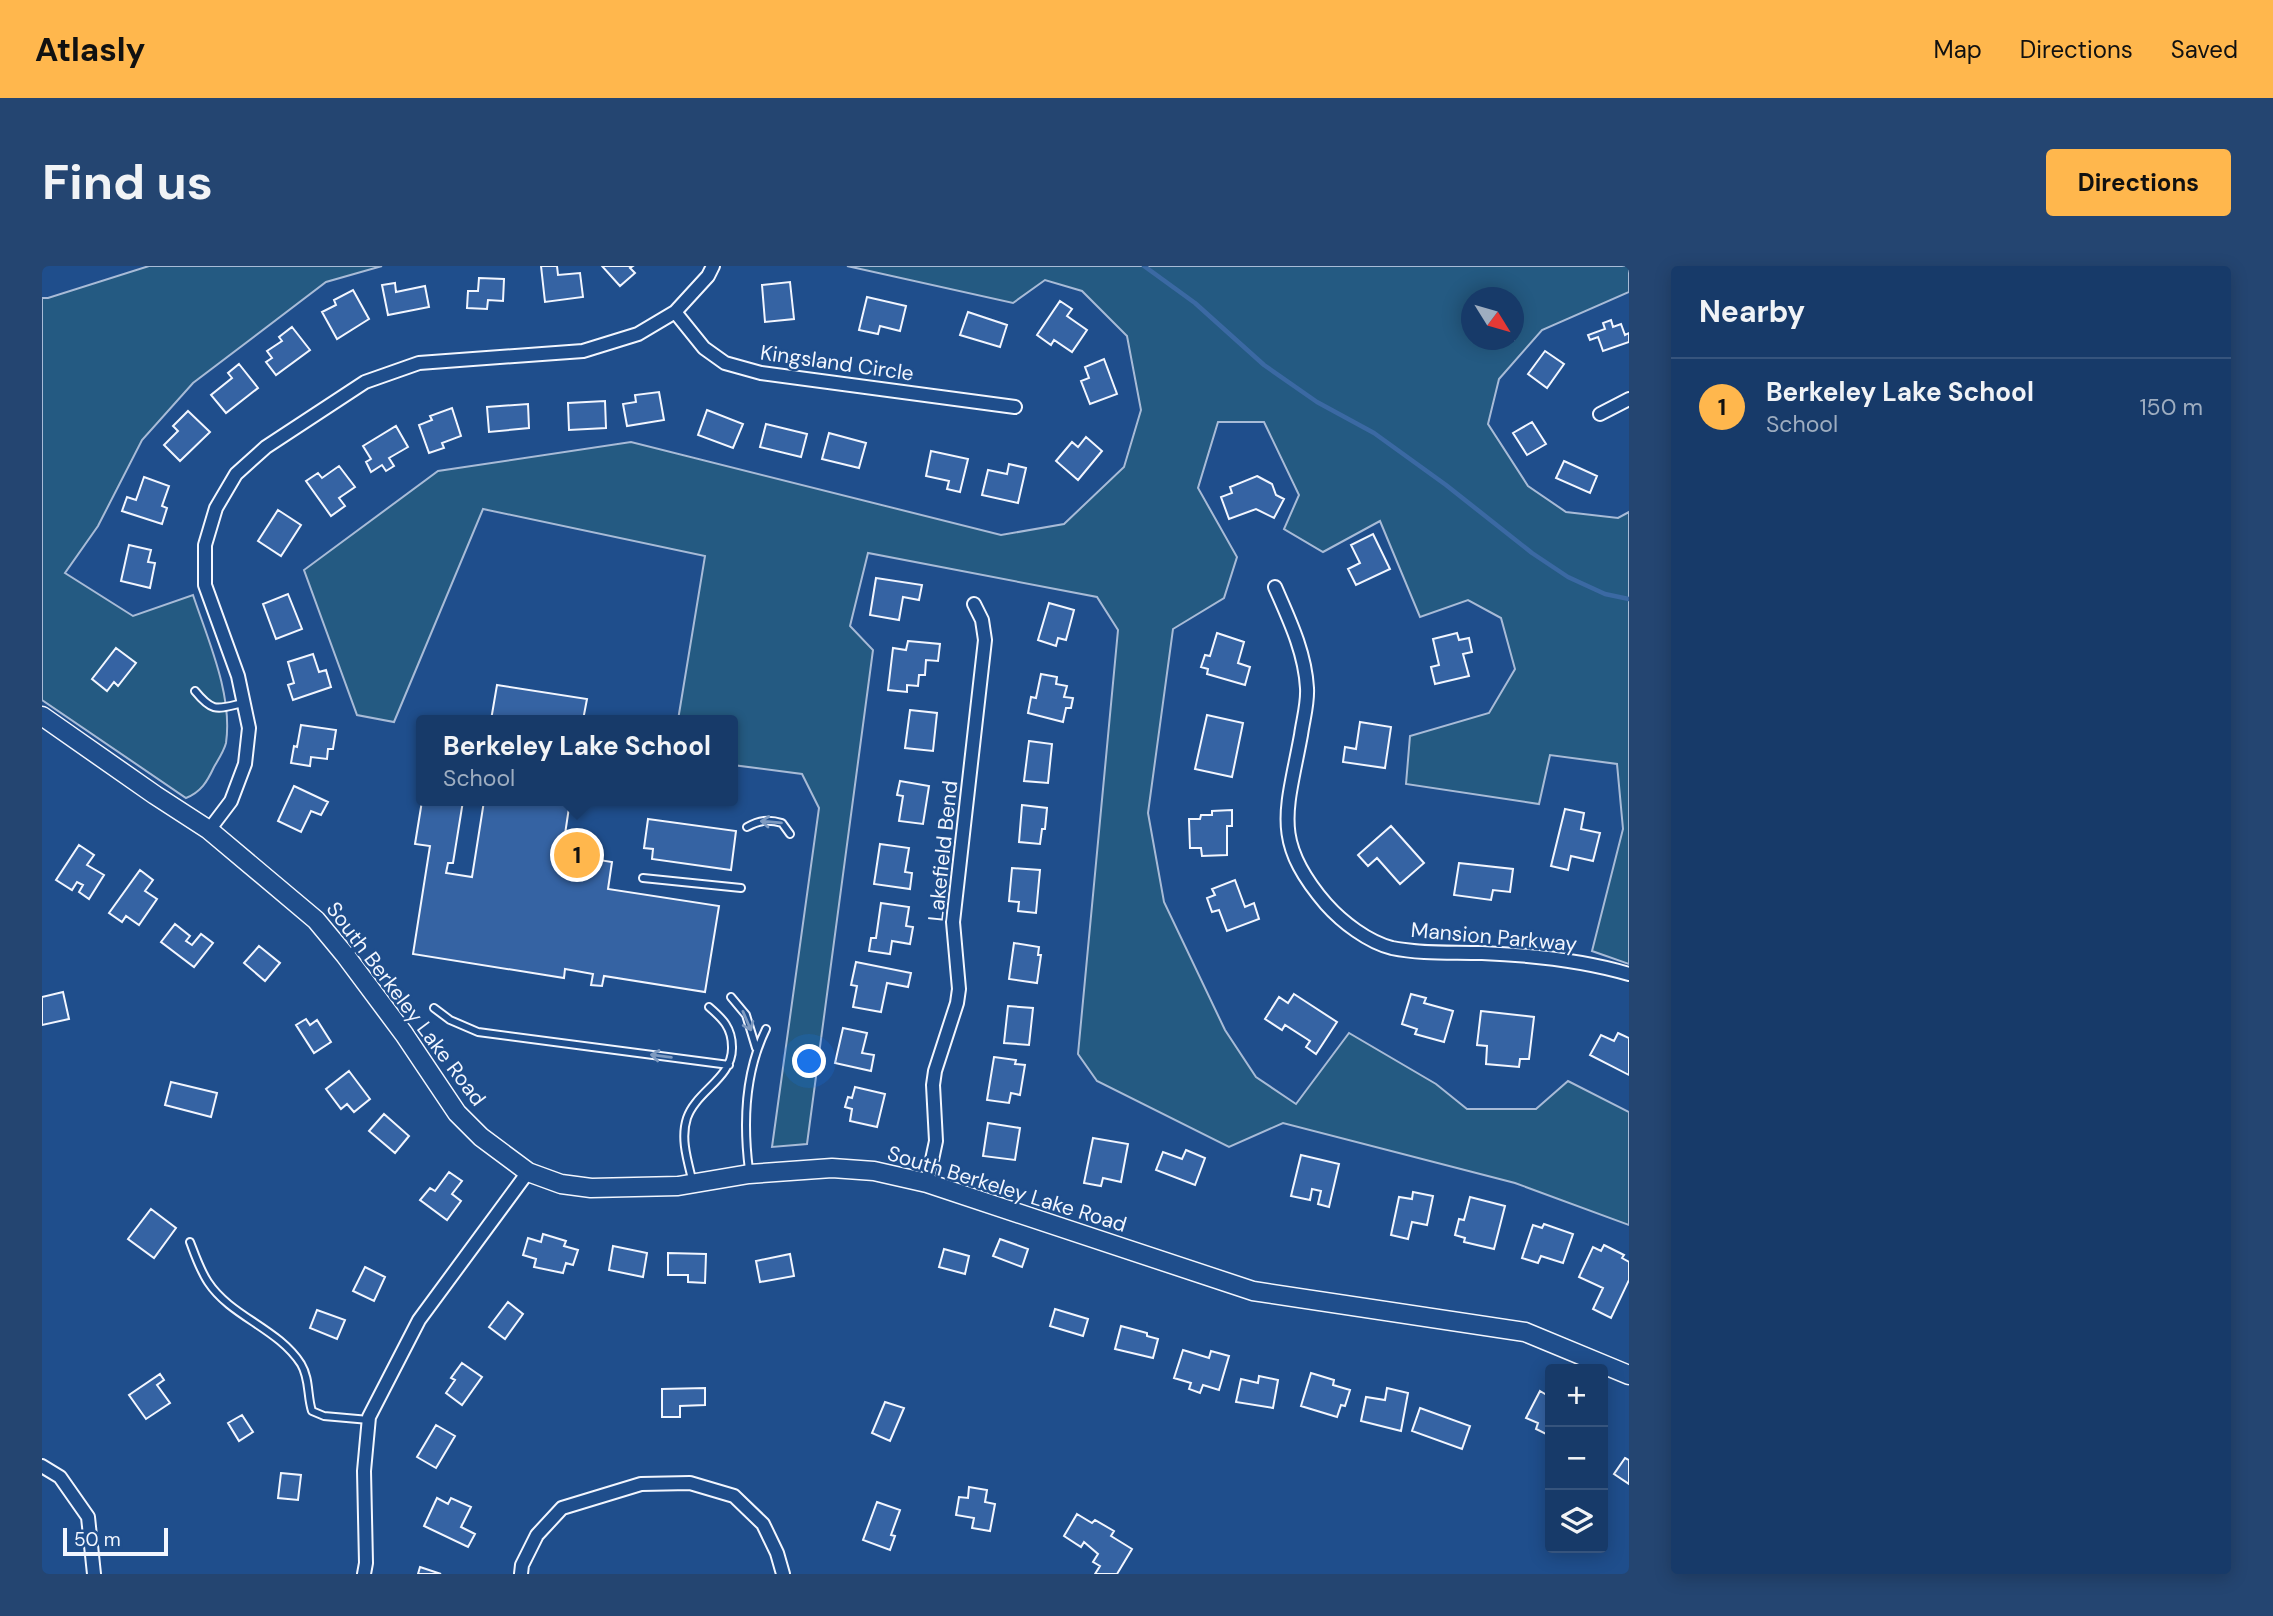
<!DOCTYPE html>
<html lang="en">
<head>
<meta charset="utf-8">
<style>
  body { margin:0; font-family:"DM Sans",sans-serif; background:#244571; color:#f1f3f6 }
  .controls { position:absolute; right:21px; bottom:21px; display:grid; overflow:hidden; border-radius:7px; box-shadow:0 4px 18px #0003 }
  .controls button { width:63px; height:63px; display:grid; place-items:center; padding:0; border:0; border-bottom:2px solid #36547d; background:#173a69; color:#f1f3f6; font:35px sans-serif }
  .compass { position:absolute; left:1419px; top:21px; width:63px; height:63px; border-radius:50%; background:#173a69; box-shadow:0 4px 18px #0003; rotate:127deg }
  .scale { position:absolute; left:21px; bottom:18px; width:105px; box-sizing:border-box; padding-left:7px; border:4px solid #f2f6ff; border-top:0; font-size:19px; line-height:24px; white-space:nowrap; color:#f2f6ff; -webkit-text-stroke:5px #1f4e8c; paint-order:stroke }
  .you { position:absolute; left:768px; top:796px; width:24px; height:24px; margin:-18px; border:5px solid #fff; border-radius:50%; background:#1a73e8; box-shadow:0 0 0 10px #1a73e833 }
  .badge { display:grid; place-items:center; width:46px; height:46px; border-radius:50%; background:#ffb74d; color:#111; font-size:23px; font-weight:700 }
  .pin { position:absolute; translate:-50% -50%; border:4px solid #fff; box-shadow:0 2px 7px #0006 }
  .popup { position:absolute; left:374px; top:449px; width:322px; height:91px; box-sizing:border-box; display:grid; place-content:center; border-radius:7px; background:#173a69; filter:drop-shadow(0 2px 5px #0005); font-size:23px; white-space:nowrap; color:#9eadc0 }
  .popup b { font-size:26px; color:#f1f3f6 }
  .popup::after { content:''; position:absolute; left:50%; top:100%; margin-left:-14px; border:14px solid transparent; border-top-color:#173a69 }
  .list { margin:0; padding:0; list-style:none }
  h2 { display:flex; justify-content:space-between; align-items:center; height:91px; margin:0; padding:0 28px; font-size:30px }
  h2 small { font-size:23px; font-weight:400; color:#9eadc0 }
  .list li { display:grid; grid-template-columns:46px 1fr auto; gap:21px; align-items:center; box-sizing:border-box; height:98px; padding:0 28px; border-top:2px solid #36547d }
  .list b { display:block; font-size:26px; white-space:nowrap }
  .list p { margin:0; font-size:23px; white-space:nowrap; color:#9eadc0 }
  .list em { font-size:23px; font-style:normal; color:#9eadc0 }
  .icon { flex:none; width:38px; height:38px; fill:none; stroke:currentColor; stroke-width:2; stroke-linecap:round; stroke-linejoin:round }
  .map { position:relative; flex:none; width:1587px; height:1308px; overflow:hidden; border-radius:7px }
  header { display:flex; align-items:center; gap:42px; box-sizing:border-box; height:98px; padding:0 35px; background:#ffb74d; color:#111 }
  header strong { font-size:33px }
  nav { display:flex; gap:38px; margin-inline-start:auto; font-size:24px }
  .intro { display:flex; align-items:center; justify-content:space-between; box-sizing:border-box; height:168px; padding:0 42px }
  h1 { margin:0; font-size:49px }
  .button { padding:18px 32px; border-radius:7px; background:#ffb74d; color:#111; font-size:24px; font-weight:700 }
  main { display:flex; gap:42px; padding:0 42px }
  aside { flex:1; background:#173a69; border-radius:7px; box-shadow:0 4px 18px #0003 }
  .map>svg:first-child { display:block }
  .green { fill:#245a82; stroke:#a8bbd7; stroke-width:2; fill-rule:evenodd }
  .lines { fill:none; stroke-linecap:round; stroke-linejoin:round }
  .stream { stroke:#3b69a3; stroke-width:4.5 }
  .building { fill:#3563a3; stroke:#f2f6ff; stroke-width:2 }
  .lane-casing { stroke:#f2f6ff; stroke-width:10 }
  .street-casing { stroke:#f2f6ff; stroke-width:16 }
  .secondary-casing { stroke:#f2f6ff; stroke-width:21 }
  .lane { stroke:#1f4e8c; stroke-width:6 }
  .street { stroke:#1f4e8c; stroke-width:12 }
  .secondary { stroke:#1f4e8c; stroke-width:18 }
  .oneway { stroke:#7e9ac0 }
  .labels { text-anchor:middle; dominant-baseline:central; stroke-width:5; stroke-linejoin:round; paint-order:stroke }
  .street-label { font-size:21px; fill:#f2f6ff; stroke:#1f4e8c }
</style>
</head>
<body>
<header>
<strong>Atlasly</strong>
<nav><a>Map</a><a>Directions</a><a>Saved</a></nav>
</header>
<div class="intro"><h1>Find us</h1><a class="button">Directions</a></div>
<main>
<div class="map">
<svg width="1587" height="1308" viewBox="0 0 1587 1308">
  <rect width="100%" height="100%" fill="#1f4e8c"/>
  <path class="green" d="M107 0H340L284 16 151 117 100 174 56 260 23 307 91 350 151 329C166 374 191 429 184 477 182 485 176 494 172 501 165 516 159 526 144 532L0 434V32H6Z
    M805 0H1587V26L1500 64 1457 113 1446 158 1486 220 1524 246 1576 252 1587 246V698L1550 685 1581 563 1575 498 1508 489 1497 538 1364 518 1368 470 1447 447 1473 403 1459 352 1426 334 1378 351 1338 255 1281 286 1242 263 1257 229 1222 156H1176L1156 222 1195 291 1182 332 1131 363 1106 547 1122 636 1183 764 1214 811 1254 838 1307 767 1394 818 1425 843H1494L1526 815 1587 846V959L1473 917 1241 857 1187 881 1055 815 1036 788 1076 364 1055 331 826 287 808 360 831 384 765 878 730 881 777 542 760 508 691 499V454H636L663 290 441 243 352 456 315 449 262 304 396 205 589 176 959 269 1022 258 1082 201 1099 144 1085 70 1040 25 1003 14 971 37ZM1430 32H1472V74H1430Z"/>
  <g class="lines">
    <path class="stream" d="M1102 0 1153 37 1222 99 1275 136 1332 167 1404 219 1490 287 1526 311 1563 328 1587 333"/>
  </g>
  <path class="building" d="M499 0H515L516 9 538 7 541 31 503 36Z
    M560 0H591L588 2 593 7 578 20Z
    M437 12 462 13 461 35 446 34 445 43 425 42 426 25H436Z
    M748 16 752 53 723 56 720 19Z
    M353 17 354 26 383 20 387 41 346 49 340 19Z
    M311 24 327 53 295 73 280 46 294 39 292 34Z
    M825 31 864 40 858 65 838 60 836 68 817 64Z
    M1018 35 1030 43 1025 50 1045 64 1030 86 1012 74 1009 79 995 69Z
    M926 46 965 59 958 81 918 69Z
    M1569 54 1571 61 1579 58 1583 69 1587 67V76L1561 85 1556 71 1548 74 1546 69 1563 63 1561 57Z
    M250 61 268 84 234 109 224 96 230 92 225 85 240 75 237 71Z
    M1503 85 1522 98 1505 122 1486 108Z
    M1062 93 1075 128 1048 138 1039 115 1047 112 1043 101Z
    M197 98 216 122 184 147 169 129 190 112 186 107Z
    M617 126 622 154 585 160 581 138 594 136 593 129Z
    M563 135 564 162 527 164 526 137Z
    M486 138 487 162 447 166 445 141Z
    M410 142 419 170 400 177 402 182 387 187 377 159 390 154 388 150Z
    M665 144 701 158 691 182 656 169Z
    M146 145 168 166 138 195 122 179 136 165 131 160Z
    M1490 156 1504 178 1485 189 1471 167Z
    M724 158 765 168 759 191 718 181Z
    M354 160 366 181 347 192 352 200 344 205 340 199 329 206 324 196 329 193 321 180Z
    M787 167 824 177 817 202 780 193Z
    M1044 171 1060 185 1036 214 1014 195 1030 176 1036 181Z
    M889 185 926 193 918 226 905 223 907 215 884 210Z
    M1522 195 1555 210 1548 227 1514 212Z
    M967 198 984 202 976 237 940 229 946 204 965 208Z
    M297 200 313 221 297 232 303 240 289 250 264 215 276 207 280 212Z
    M1215 210 1230 218 1234 229 1242 233 1232 252 1214 243 1187 253 1179 231 1190 227 1188 221Z
    M102 211 127 220 120 240 125 242 120 258 80 245 85 231 94 234Z
    M236 244 259 259 239 290 216 275Z
    M1331 268 1348 303 1314 319 1306 303 1318 297 1309 279Z
    M87 279 109 284 106 296 113 297 108 322 79 315Z
    M834 312 880 319 877 334 861 331 857 354 828 349Z
    M246 328 260 363 234 373 221 338Z
    M1007 337 1032 344 1024 374 1016 372 1014 380 996 374Z
    M1175 367 1202 376 1196 397 1208 401 1203 419 1165 408 1166 403 1159 401 1163 389 1168 390Z
    M1415 367 1417 374 1427 372 1430 386 1421 388 1427 410 1393 418 1389 401 1397 399 1391 373Z
    M866 375 898 378 896 395 884 394 883 409H877L876 420 865 419V426L846 424 851 382 864 384Z
    M74 382 94 397 76 420 72 416 65 425 50 413Z
    M271 388 277 406 284 404 289 421 251 434 246 419 252 417 246 396Z
    M999 408 1015 411 1014 418 1025 420 1022 431 1031 432 1029 442H1024L1021 456 986 447 989 431 994 432Z
    M455 419 545 433 541 454H449Z
    M868 444 895 447 891 485 863 482Z
    M1165 449 1201 457 1190 511 1153 503Z
    M1318 456 1349 461 1343 502 1301 496 1303 481 1314 483Z
    M259 459 294 464 291 483H286L285 493 269 491 268 500 249 497 252 480 255 481Z
    M987 475 1010 478 1006 517 982 515Z
    M858 515 887 520 881 558 857 555 861 530 855 529Z
    M252 520 286 536 279 549 269 545 259 566 236 555Z
    M380 535H421L411 597H406L404 607 430 611 442 535H528L520 588 570 596 566 623 677 640 663 726 562 710 560 720 549 719 551 708 523 703 522 712 371 688 388 580 373 578Z
    M980 539 1005 542 1003 563H1000L998 578 977 576Z
    M1523 543 1542 547 1539 563 1558 567 1551 595 1529 590 1526 604 1509 600Z
    M1190 544V560H1185V589L1160 590 1159 582H1148L1147 553H1158L1159 549H1170V545Z
    M606 553 694 565 689 604 610 593 611 583 602 582Z
    M1349 560 1382 597 1358 618 1335 592 1326 600 1316 589Z
    M838 578 867 582 863 606 870 607 868 623 832 618Z
    M37 579 52 589 45 599 62 609 47 633 37 626 41 619 35 616 30 624 14 614Z
    M1417 597 1471 603 1468 626 1451 624 1449 634 1412 629Z
    M970 602 998 604 994 647 976 645 977 636 967 635Z
    M98 604 111 614 103 625 115 633 97 659 84 650 80 656 67 647Z
    M1193 614 1203 641 1212 637 1217 653 1185 665 1177 644 1170 646 1165 632 1173 629 1170 623Z
    M839 637 867 641 864 660 871 661 868 678 850 675 848 688 827 685 829 672H834Z
    M133 658 148 670 144 675 150 679 159 668 171 677 152 701 119 676Z
    M972 677 997 681 996 689H999L995 717 967 713Z
    M217 680 238 697 223 715 202 697Z
    M814 696 869 707 866 721 845 717 839 746 811 741 815 720 809 719Z
    M21 726 27 753 0 759V731Z
    M1252 728 1295 756 1274 788 1264 781 1268 775 1243 759 1240 764 1223 753 1237 731 1246 737Z
    M1369 728 1384 732 1382 737 1411 745 1402 776 1373 768 1375 763 1360 758Z
    M966 740 991 742 987 779 962 777Z
    M1439 745 1492 751 1487 793H1478L1477 801 1444 798 1445 780 1435 779Z
    M264 753 268 759 275 754 289 776 272 787 254 759Z
    M801 762 825 767 820 787 832 789 829 805 793 797Z
    M1576 767 1587 772V809L1548 789 1559 769 1572 775Z
    M952 791 974 794 973 798 983 799 978 829 969 827 967 837 945 834Z
    M307 805 328 833 312 846 305 838 299 843 284 823Z
    M129 816 175 827 169 851 123 839Z
    M813 821 843 828 835 861 808 855 810 843 803 841 806 831 810 832Z
    M342 848 367 870 353 887 327 865Z
    M946 857 978 862 973 894 941 890Z
    M1051 872 1086 878 1079 916 1061 912 1059 920 1042 917Z
    M1144 884 1163 892 1153 919 1114 904 1121 886 1140 893Z
    M1259 889 1297 898 1287 941 1276 938 1279 925 1270 923 1268 934 1249 930Z
    M407 906 420 915 410 928 419 935 405 954 378 934 388 922 393 925Z
    M1371 926 1391 930 1385 959 1370 956 1366 973 1349 969 1357 931 1370 933Z
    M1428 931 1463 940 1452 983 1422 976 1423 972 1413 969 1417 953 1422 954Z
    M109 943 134 962 112 992 86 973Z
    M1502 958 1531 968 1521 997 1499 990 1496 997 1480 992 1491 959 1500 962Z
    M501 968 524 975 522 980 536 984 531 999 524 997 521 1007 492 1001 494 993 481 989 486 972 499 976Z
    M958 973 986 983 980 1001 951 990Z
    M1562 979 1582 989 1580 992 1587 996V1014L1569 1052 1551 1043 1561 1022 1537 1011 1551 981 1559 985Z
    M571 980 605 987 601 1011 567 1004Z
    M902 983 927 990 923 1008 897 1001Z
    M626 987 664 988 663 1017 646 1016V1009H626Z
    M748 988 752 1010 718 1016 714 995Z
    M323 1001 343 1011 332 1035 311 1025Z
    M466 1036 481 1048 463 1073 447 1061Z
    M1013 1043 1046 1053 1041 1070 1008 1060Z
    M275 1044 303 1054 295 1073 268 1062Z
    M1079 1060 1105 1067V1070L1116 1073 1111 1092 1073 1083Z
    M1141 1084 1167 1092 1169 1085 1187 1090 1177 1124 1161 1119 1158 1127 1147 1123 1149 1117 1132 1112Z
    M420 1097 440 1111 420 1139 404 1127 413 1114 409 1112Z
    M1269 1107 1292 1114 1291 1119 1308 1124 1303 1140 1299 1139 1295 1151 1259 1140Z
    M118 1108 122 1114 115 1119 128 1137 104 1153 87 1129Z
    M1217 1110 1236 1114 1231 1142 1194 1136 1199 1113 1216 1117Z
    M663 1122V1139L638 1140V1151H620V1123Z
    M1345 1122 1366 1127 1359 1165 1319 1155 1324 1131 1343 1134Z
    M1498 1125 1508 1131V1170L1494 1163 1496 1157 1484 1152Z
    M843 1136 862 1142 848 1175 830 1167Z
    M1378 1142 1428 1160 1420 1183 1370 1165Z
    M200 1149 211 1166 197 1175 186 1157Z
    M394 1159 413 1170 394 1202 375 1191Z
    M1583 1192 1587 1194V1218L1572 1208Z
    M239 1207 259 1209 256 1234 236 1232Z
    M927 1221 945 1224 943 1236 953 1238 948 1265 930 1262 932 1252 914 1249 917 1231 926 1232Z
    M395 1232 406 1238 409 1232 429 1241 419 1261 433 1268 426 1281 382 1260Z
    M835 1236 858 1244 849 1269 853 1270 848 1284 821 1274Z
    M1035 1248 1050 1257 1053 1254 1072 1265 1069 1270 1090 1283 1075 1308H1053L1058 1300 1051 1296 1056 1288 1042 1276 1039 1281 1022 1270Z
    M378 1301 399 1308H376Z"/>
  <g class="lines">
    <defs>
      <path id="lane" d="M153 425C171 447 175 443 201 437
        M705 561C717 554 727 553 740 557L748 568
        M601 612 699 622
        M305 688 319 679
        M689 731 704 749 714 782
        M392 742 408 754 436 766 687 799
        M707 904C701 857 703 806 724 763
        M651 917C646 896 638 873 645 852 654 825 691 812 690 781 690 762 681 753 667 741
        M148 976C153 989 158 1004 166 1016 189 1051 236 1062 259 1098 268 1113 265 1130 270 1145L282 1150 327 1154"/>
      <path id="street" d="M633 46 662 82 683 97 719 107 973 141
        M1558 148 1587 133
        M1233 321C1247 353 1263 386 1265 422 1266 438 1261 454 1259 469 1245 545 1229 574 1284 638 1300 656 1326 676 1350 682 1379 688 1410 686 1440 687 1490 689 1539 694 1587 708
        M167 564 189 535 203 498 207 462 196 410 163 319V279L174 242 194 208 224 181 323 116 377 97 541 85 596 68 633 46 666 10 671 0
        M885 917 894 875 891 819 893 805 915 737 917 723 911 656 943 374 940 354 932 338
        M0 1200 18 1211 46 1251 52 1308
        M322 1308 324 1297 322 1205 327 1151 377 1054 486 906
        M479 1308 480 1299 495 1269 520 1242 599 1218 648 1217 692 1230 721 1258 735 1287 741 1308"/>
      <path id="secondary" d="M0 450 113 529 167 564 274 654 303 689 362 768 415 847 439 871 486 906 519 918 549 922 636 920 707 908 790 902 832 905 885 917 1211 1025 1483 1066 1587 1109"/>
    </defs>
    <use href="#lane" class="lane-casing"/>
    <use href="#street" class="street-casing"/>
    <use href="#secondary" class="secondary-casing"/>
    <use href="#lane" class="lane"/>
    <use href="#street" class="street"/>
    <use href="#secondary" class="secondary"/>
  </g>
  <defs><path id="oneway-shaft" d="M-6 0H5M1.5-3L5.5 0L1.5 3" fill="none" stroke-width="1.6" stroke-linecap="round" stroke-linejoin="round" transform="scale(1.75)"/></defs>
  <g class="oneway">
    <use href="#oneway-shaft" transform="translate(729 556) rotate(-175)"/>
    <use href="#oneway-shaft" transform="translate(705 755) rotate(67)"/>
    <use href="#oneway-shaft" transform="translate(619 790) rotate(-173)"/>
  </g>
  <g class="labels">
    <g class="street-label">
      <text transform="translate(795 97) rotate(8)">Kingsland Circle</text>
      <text transform="translate(901 585) rotate(-84)">Lakefield Bend</text>
      <text transform="translate(1452 671) rotate(5)">Mansion Parkway</text>
      <text transform="translate(364 738) rotate(53)">South Berkeley Lake Road</text>
      <text transform="translate(965 923) rotate(17)">South Berkeley Lake Road</text>
    </g>
  </g>
</svg>
<div class="controls">
<button>+</button>
<button>−</button>
<button><svg class="icon" aria-label="layers" viewBox="0 0 24 24"><path d="M12 4l9 5-9 5-9-5zM3 14l9 5 9-5"/></svg></button>
</div>
<svg class="compass" viewBox="-18 -18 36 36"><path d="M0-13l5 13h-10z" fill="#e53935"/><path d="M0 13l5-13h-10z" fill="#9eadc0"/></svg>
<div class="scale">50 m</div>
<div class="you"></div>
<div class="pin badge" style="left:535px;top:589px">1</div>
<div class="popup"><b>Berkeley Lake School</b>School</div>
</div>
<aside>
<h2>Nearby<small></small></h2>
<ul class="list">
<li><span class="badge">1</span><div><b>Berkeley Lake School</b><p>School</p></div><em>150 m</em></li>
</ul>
</aside>
</main>
</body>
</html>
